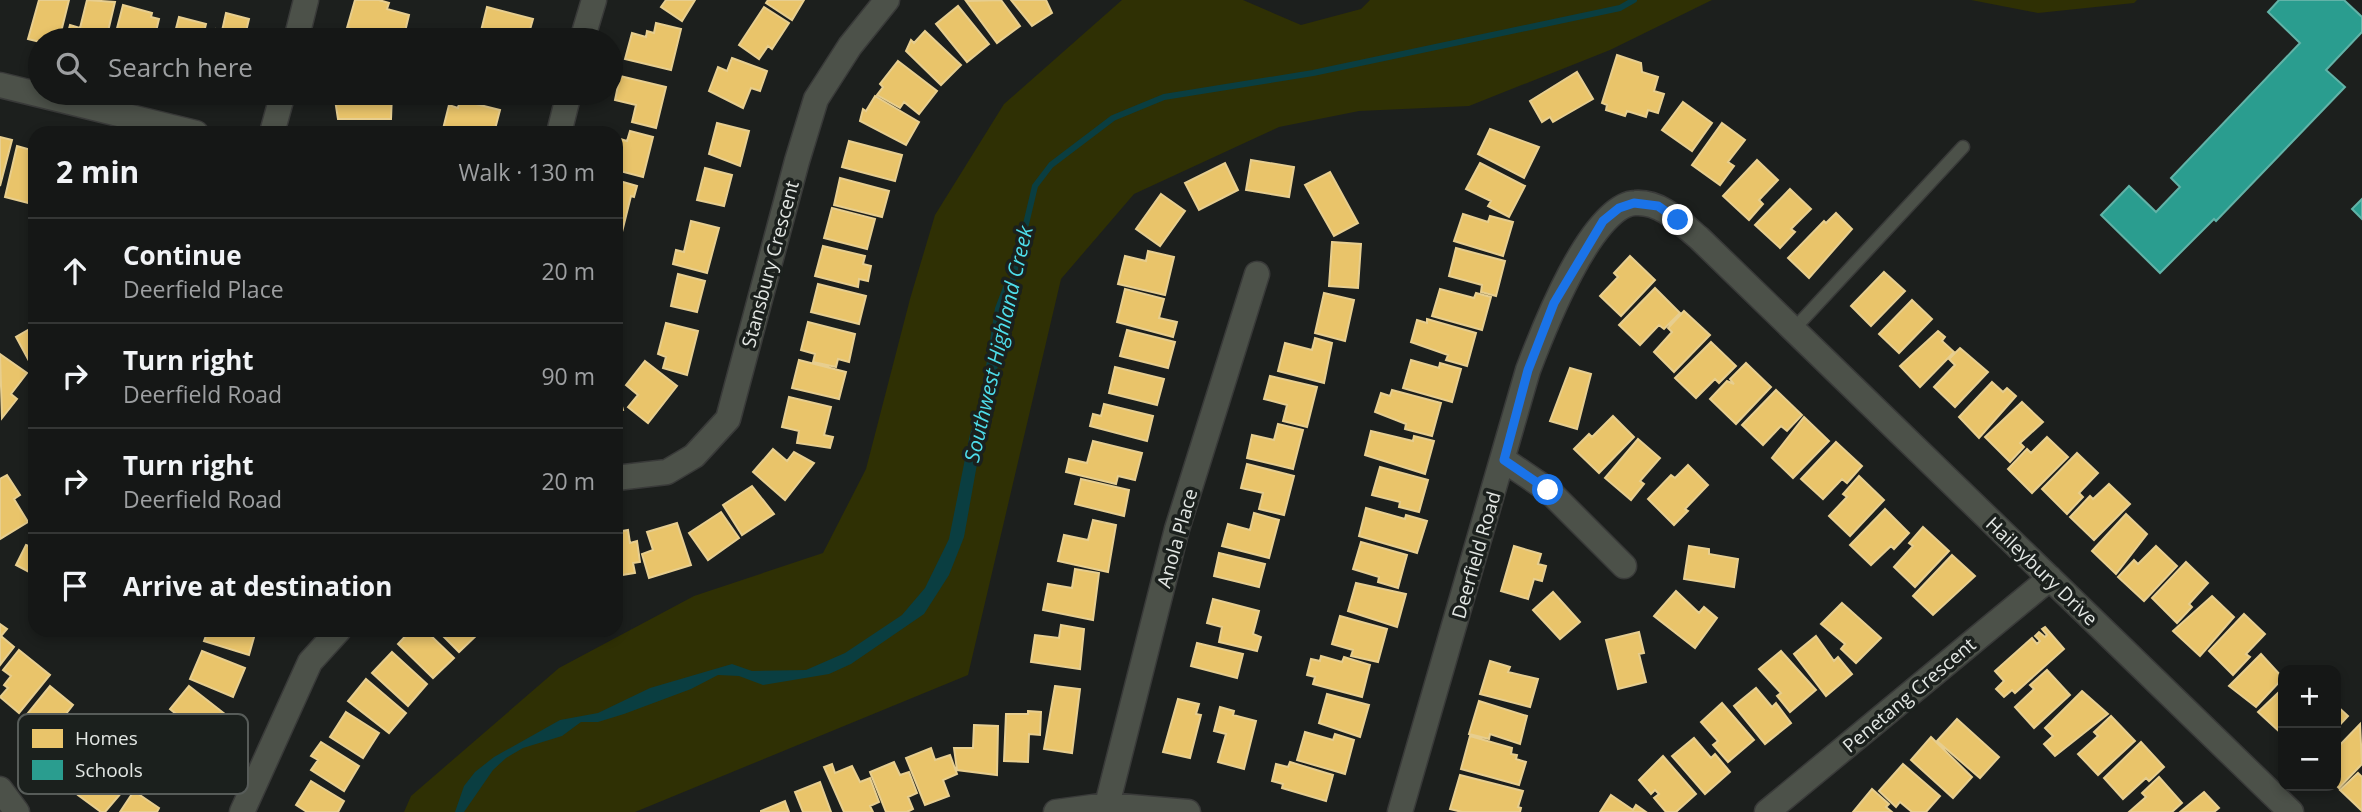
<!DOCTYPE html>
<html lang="en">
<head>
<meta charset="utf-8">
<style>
  body { margin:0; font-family:"Open Sans",sans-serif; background:#1e201f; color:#f1f3f6 }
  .controls { position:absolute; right:21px; bottom:21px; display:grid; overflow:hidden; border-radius:14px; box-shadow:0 4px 10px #0003 }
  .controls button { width:63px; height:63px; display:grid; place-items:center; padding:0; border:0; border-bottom:2px solid #343635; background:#151716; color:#f1f3f6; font:35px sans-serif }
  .stop { position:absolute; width:21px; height:21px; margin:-16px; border:5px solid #1a73e8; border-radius:50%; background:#fff }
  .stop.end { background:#1a73e8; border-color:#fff; box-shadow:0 2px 7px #0008 }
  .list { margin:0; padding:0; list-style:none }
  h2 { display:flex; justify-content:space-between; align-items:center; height:91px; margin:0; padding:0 28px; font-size:30px }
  h2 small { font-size:23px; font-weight:400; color:#9d9fa1 }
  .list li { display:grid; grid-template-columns:46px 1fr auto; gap:21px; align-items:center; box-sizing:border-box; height:105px; padding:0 28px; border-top:2px solid #343635 }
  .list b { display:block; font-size:26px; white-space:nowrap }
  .list p { margin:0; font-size:23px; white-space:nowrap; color:#9d9fa1 }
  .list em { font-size:23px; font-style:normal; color:#9d9fa1 }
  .icon { flex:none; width:38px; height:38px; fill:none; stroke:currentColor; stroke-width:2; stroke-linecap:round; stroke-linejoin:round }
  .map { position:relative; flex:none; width:2362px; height:812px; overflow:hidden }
  .search { position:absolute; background:#151716; box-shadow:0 4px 10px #0003; left:28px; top:28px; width:595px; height:77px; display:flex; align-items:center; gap:18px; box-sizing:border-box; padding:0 24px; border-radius:38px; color:#9d9fa1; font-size:26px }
  .panel { position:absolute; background:#151716; box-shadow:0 4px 10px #0003; left:28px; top:126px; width:595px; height:511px; border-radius:21px }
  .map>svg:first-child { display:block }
  .green { fill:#2f3004 }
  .water { fill:#0a3e41 }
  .homes { fill:#e9c46a; stroke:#e7ce8f; stroke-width:2 }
  .schools { fill:#2a9d8f; stroke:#62b3a8; stroke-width:2 }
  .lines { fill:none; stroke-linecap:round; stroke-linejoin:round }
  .stream { stroke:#0a3e41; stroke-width:6 }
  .lane-casing { stroke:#393a39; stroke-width:15 }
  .street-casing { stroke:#393a39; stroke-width:27 }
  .lane { stroke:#4c5149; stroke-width:12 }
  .street { stroke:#4c5149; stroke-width:24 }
  .route { stroke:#1a73e8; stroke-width:9 }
  .labels { text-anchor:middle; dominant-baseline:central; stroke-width:7; stroke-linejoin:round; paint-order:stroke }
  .street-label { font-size:19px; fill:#e3e7e4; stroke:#1b201d }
  .water-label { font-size:21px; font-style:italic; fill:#4eddea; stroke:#1b201d }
  .key { fill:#1b201d; stroke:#575c59; stroke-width:2 }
  .key-label { font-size:19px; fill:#e3e7e4 }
</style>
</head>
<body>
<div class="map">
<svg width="2362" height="812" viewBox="0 0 2362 812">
  <rect width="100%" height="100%" fill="#1c1f1d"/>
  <path class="green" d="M1122 0H1243L1301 25 1361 9 1370 0H1712L1610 50 1469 106 1359 111 1279 127 1134 194 1061 279 968 675 635 812H404L411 796 559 668 694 596 823 553 866 469 910 299 935 215 1004 104Z
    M1971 0H2137L2134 3 2038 13Z"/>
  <path class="water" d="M1006 279H1013L1016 286 1014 302 998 364 994 403 984 425 964 537 949 575 924 614 851 664 829 674 763 685 739 676 718 675 691 689 624 714 598 722H581L562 736 523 748 506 758 493 770 464 812H455L464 786 475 772 494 757 560 720 598 713 650 688 732 664 752 671 806 670 845 653 902 615 925 588 949 539 970 434 980 406 995 308Z"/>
  <path class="homes" d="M39 0H69L59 40 40 42 28 39Z
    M87 0 115 2 106 40H66L70 25 80 28Z
    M355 0H379L389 3 387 9 409 15 403 40 347 28Z
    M666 0H695L682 21 661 7Z
    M768 0H804L792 20 766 3Z
    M1001 0 1020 26 997 43 966 1Z
    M1011 0H1046L1052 13 1032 26Z
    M123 5 152 13 151 17 159 19 154 40H114Z
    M958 6 989 44 967 62 936 24Z
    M487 7 533 19 527 40 505 36 504 40H461L463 31 480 35Z
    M764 7 789 23 772 49 768 46 759 59 739 45Z
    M226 13 249 19 244 40H213L216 29 222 31Z
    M179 17 206 24 202 40H173Z
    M656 23 681 29 671 70 625 59 632 33 646 37 647 31 654 33Z
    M925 31 961 65 941 85 906 51 911 40 914 43Z
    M347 32 378 40H345Z
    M1617 55 1641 63 1642 72 1658 77 1654 91 1664 94 1658 113 1648 110 1646 117 1627 111 1625 116 1606 110 1607 105 1602 103Z
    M732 58 767 71 760 91 751 88 743 108 709 91 718 67 727 71Z
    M898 61 937 91 919 114 904 102 900 108 877 95 883 87 880 84Z
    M1577 72 1593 99 1553 122 1550 117 1542 122 1530 101Z
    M620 76 666 87 656 128 632 122 636 105 615 100Z
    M334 93H392L391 119H338Z
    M875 96 919 122 906 145 860 121 863 109 866 111Z
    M460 100 500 110 494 133H459L443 129 449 105 458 108Z
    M1683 102 1712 123 1692 151 1662 130Z
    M717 123 749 131 740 166 709 154Z
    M1722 123 1745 140 1728 162 1734 166 1720 185 1692 165Z
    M1490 129 1539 147 1524 178 1478 154Z
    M630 131 653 137 643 177 616 170V144L620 139 627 141Z
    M0 137 12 140 0 186Z
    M849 141 902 155 895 181 842 167Z
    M32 145 35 146 32 204 5 197 17 146 31 150Z
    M1251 160 1294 167 1289 197 1246 190Z
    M1757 160 1778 180 1759 200 1763 204 1749 220 1723 196Z
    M1225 163 1238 190 1199 210 1185 183Z
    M1480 163 1525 186 1509 217 1488 206 1491 201 1466 189Z
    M705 168 732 175 724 206 697 200Z
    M1330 172 1358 223 1334 236 1305 185Z
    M840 178 889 191 882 217 834 205Z
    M616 180 637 186 634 197 631 196 622 232 616 231Z
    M1790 189 1811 209 1791 229 1795 232 1780 248 1755 225Z
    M1161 194 1185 211 1160 246 1136 229Z
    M832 208 875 219 867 249 824 238Z
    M1836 213 1852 229 1809 278 1788 258 1824 221 1826 223Z
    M1463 214 1488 222 1490 216 1513 222 1503 256 1454 241Z
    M691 221 719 228 707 273 673 264 676 250 684 252Z
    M1332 242 1361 244 1358 288 1329 286Z
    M823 246 865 256 863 264 871 266 868 281 859 279 858 287 815 276Z
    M1456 248 1505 261 1496 296 1481 292 1482 285 1449 276Z
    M1148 251 1174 257 1165 295 1118 284 1125 256 1146 261Z
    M1630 256 1655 280 1621 316 1600 296 1618 277 1614 273Z
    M1884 272 1905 291 1871 326 1851 306Z
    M678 274 705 281 697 312 671 306Z
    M818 284 866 296 859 324 811 312Z
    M1655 288 1680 313 1664 329 1659 325 1640 345 1619 325Z
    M1125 289 1164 299 1159 318 1177 322 1173 337 1117 322Z
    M1440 289 1474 298 1476 293 1491 297 1482 330 1432 316Z
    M1324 293 1354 300 1345 341 1315 333Z
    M1912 300 1932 319 1899 353 1879 334Z
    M1684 311 1710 335 1674 372 1654 352 1672 332 1668 328Z
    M1427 319 1476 333 1467 366 1446 360 1448 355 1411 342 1417 320 1427 323Z
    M808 322 855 334 849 362 838 359 836 367 813 362 815 354 801 350Z
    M666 323 698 331 687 375 663 368 666 357 658 354Z
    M35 326V372L16 337Z
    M1127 330 1175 342 1168 368 1120 356Z
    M1938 331 1945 337 1942 341 1954 352 1920 387 1900 366Z
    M1315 338 1332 343 1324 383 1278 371 1285 343 1312 350Z
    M1711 342 1736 366 1719 383 1715 379 1696 398 1675 378Z
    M1960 348 1988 372 1955 407 1934 387 1955 365 1949 359Z
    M0 354 27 373 11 394 17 399 2 418Z
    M799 360 846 372 839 399 792 388Z
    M1411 360 1439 368 1440 363 1461 369 1452 402 1403 388Z
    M645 361 677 386 648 423 628 407 638 395 626 385Z
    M1746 363 1771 387 1736 424 1710 399 1727 381 1734 384 1730 379Z
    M1115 367 1164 379 1157 405 1109 393Z
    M1570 368 1591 374 1577 429 1550 421Z
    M1270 376 1317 387 1307 427 1283 421 1287 405 1264 399Z
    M1992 382 2003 392 2007 388 2016 396 1979 438 1959 417Z
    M616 385 623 410 616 411Z
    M1392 390 1441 403 1432 436 1405 429 1406 424 1375 412 1381 393 1390 396Z
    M1776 390 1802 415 1787 431 1781 426 1763 445 1742 425Z
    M789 397 831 407 824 435 833 437 830 448 797 443 799 431 782 427Z
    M2022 402 2043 422 2020 443 2024 447 2010 462 1985 437Z
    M1104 404 1153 416 1147 441 1090 426 1093 414 1101 416Z
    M1613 416 1634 437 1599 473 1574 449 1589 434 1592 437Z
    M1804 417 1829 441 1793 478 1772 458Z
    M1278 424 1303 430 1293 469 1247 458 1252 435 1274 440Z
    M1371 431 1413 441 1414 436 1434 441 1425 474 1365 455Z
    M2047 437 2068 457 2032 493 2008 469 2027 449 2031 453Z
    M1638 439 1660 458 1640 481 1644 484 1631 500 1605 478Z
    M1093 441 1142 453 1135 480 1118 476 1116 484 1066 472 1069 459 1087 463Z
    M1836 442 1862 466 1847 483 1842 479 1823 499 1801 479Z
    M773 449 787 461 794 452 814 463 785 500 753 472Z
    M2077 453 2098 473 2079 493 2083 497 2067 514 2042 489Z
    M1247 464 1294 476 1284 515 1259 509 1263 493 1241 488Z
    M1688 465 1708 485 1685 509 1688 511 1674 525 1648 499 1671 475 1675 478Z
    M1380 467 1428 480 1419 512 1399 507 1400 502 1372 495Z
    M7 475 20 495 14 499 28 522 0 539V479Z
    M1859 476 1884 500 1850 536 1829 516 1847 497 1843 494Z
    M1081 479 1129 490 1124 516 1075 504Z
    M2109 484 2130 504 2094 540 2070 517 2090 496 2093 499Z
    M752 486 774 514 742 535 723 505Z
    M1366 508 1405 519 1406 515 1427 521 1417 553 1359 536Z
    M1885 509 1909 533 1894 549 1891 546 1871 565 1850 545Z
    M721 512 739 538 708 560 689 533Z
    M1254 513 1279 520 1269 558 1222 546 1228 524 1250 530Z
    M2126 514 2147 534 2116 574 2092 551Z
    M1093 520 1116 525 1108 572 1058 561 1064 535 1088 540Z
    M677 523 691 565 649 578 642 554 653 550 647 532Z
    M1923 527 1949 551 1915 587 1894 567 1913 546 1909 543Z
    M628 530 630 543 637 541 640 562 633 563 635 573 616 576V532Z
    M1361 542 1407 555 1398 588 1378 582 1379 577 1353 569Z
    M26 545 35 549V575L16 565Z
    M1514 546 1541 554 1538 564 1546 566 1542 581 1534 579 1528 599 1501 591Z
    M1689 546 1709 549V554L1738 559 1734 587 1684 579Z
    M2156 546 2177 566 2144 601 2118 577 2134 560 2138 564Z
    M1219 553 1265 564 1259 587 1214 576Z
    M1952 555 1975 576 1933 615 1913 596Z
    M2186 562 2208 583 2189 604 2192 607 2177 623 2152 598Z
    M1075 569 1099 573 1093 620 1043 610 1048 584 1072 588Z
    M1356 583 1406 594 1397 627 1348 611Z
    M1676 591 1699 613 1704 607 1717 618 1695 648 1654 616Z
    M1553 592 1580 622 1560 639 1533 610Z
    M2212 596 2234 617 2200 656 2173 631Z
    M1213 599 1259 611 1253 634 1261 637 1257 651 1219 642 1222 627 1207 623Z
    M1842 603 1881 638 1856 663 1841 649 1845 644 1821 624Z
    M2244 614 2265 634 2246 654 2250 657 2233 675 2209 651Z
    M1340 616 1387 629 1378 662 1351 656 1353 650 1332 644Z
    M0 624 7 629 1 636 14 647 0 665Z
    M1061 625 1084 629 1080 669 1031 662 1035 635 1059 638Z
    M2045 627 2064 649 2015 693 2012 690 2004 697 1996 689 2004 681 1995 671 2032 638 2037 644 2040 641 2035 636 2039 632 2045 637 2047 635 2042 629Z
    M208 630H256L249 655 204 641Z
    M411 630H425L454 658 433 678 398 644Z
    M437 630H478L480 632 459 652Z
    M1639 632 1644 653 1639 654 1646 682 1618 689 1606 640Z
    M1816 636 1834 661 1838 657 1852 674 1826 696 1794 654Z
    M1197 643 1243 654 1237 678 1191 666Z
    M19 650 50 675 19 713 0 697 8 688 4 685 11 676 3 670Z
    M202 651 245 668 233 697 190 679Z
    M1781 651 1816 690 1790 712 1777 696 1781 693 1759 669Z
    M392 652 427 684 408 706 372 673Z
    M2261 654 2283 678 2256 707 2229 686Z
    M1321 656 1342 662 1344 657 1370 665 1362 697 1313 684 1315 677 1307 675 1311 659 1320 661Z
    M1490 661 1510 667 1508 672 1538 679 1530 707 1480 694Z
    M2047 670 2070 695 2034 728 2015 707 2034 689 2030 685Z
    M366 679 406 713 389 733 348 701Z
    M50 686 73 705 54 729 49 725 37 739 19 724Z
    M189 686 226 715 207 739 170 709Z
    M1055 686 1080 689 1072 753 1044 749Z
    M1756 688 1772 707 1776 703 1791 723 1765 744 1734 706Z
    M2283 688V735L2258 712Z
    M2082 691 2108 714 2055 756 2044 744 2053 736 2045 728Z
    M1327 694 1369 705 1360 737 1319 723Z
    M1178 699 1199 704 1196 714 1201 715 1190 758 1163 752Z
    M1479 701 1527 716 1520 744 1490 734 1489 739 1469 734Z
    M1722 703 1754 740 1728 762 1713 745 1718 741 1701 722Z
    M2336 705 2348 716 2336 729Z
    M1220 707 1234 711 1233 715 1256 721 1244 769 1218 762 1226 734 1214 731Z
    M1028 711 1041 712 1040 735 1029 734 1028 762 1004 761 1006 714H1028Z
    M346 712 379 733 363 758 330 737Z
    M2111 716 2135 741 2098 775 2078 754 2098 736 2094 732Z
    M1957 719 1999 757 1980 778 1937 741Z
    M2360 724 2362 764 2339 788 2336 785V749Z
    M974 725 998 726 997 775 957 770 954 748H973Z
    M1305 732 1333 740 1335 734 1354 740 1345 774 1297 760Z
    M1470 736 1512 748 1511 754 1517 755 1516 759 1526 762 1519 785 1461 769Z
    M1931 737 1972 777 1953 798 1911 760Z
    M1694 738 1711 758 1715 754 1730 772 1705 794 1672 756Z
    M321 742 359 766 344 791 311 770 318 760 311 756Z
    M2141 742 2164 767 2149 781 2146 778 2123 799 2104 778Z
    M111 743 118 749 109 759 133 779 105 812H101L78 795 85 787 78 781Z
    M931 748 935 760 950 755 957 774 943 780 949 796 925 805 906 758Z
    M1663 756 1696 794 1676 812H1666L1654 798 1659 794 1655 790 1651 794 1639 780Z
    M894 762 900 775 909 772 917 793 908 797 913 809 907 812H886L870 772Z
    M1290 762 1333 775 1326 801 1282 788 1283 784 1272 781 1276 764 1288 767Z
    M832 764 835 773 852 766 860 782 870 778 879 802 870 806 873 812H844L824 767Z
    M1903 764 1940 796 1926 812H1912L1900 802 1896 807 1879 791Z
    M2358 773 2362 777V811L2340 790Z
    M1460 775 1523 791 1518 807 1521 808 1520 812H1462L1450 809Z
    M2159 777 2182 803 2172 812H2129L2146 797 2142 793Z
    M311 781 344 801 338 812H307L296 805Z
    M820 782 831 812H803L795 792Z
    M1872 789 1889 804 1886 807 1892 812H1853Z
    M134 791 159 808 157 812H120Z
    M2204 792 2219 808 2214 812H2180Z
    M1611 795 1633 810 1636 805 1646 812H1600Z
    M785 801 789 812H761V811Z"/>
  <path class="schools" d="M2279 0H2344L2362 17V32L2326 70 2345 87 2216 221 2214 219 2160 273 2101 215 2129 186 2156 212 2180 187 2171 178 2300 43 2268 12Z
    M2362 199V219L2352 209Z"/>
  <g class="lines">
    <path class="stream" d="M1013 279 1035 186 1051 165 1113 118 1164 97 1313 73 1620 8 1634 0"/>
    <defs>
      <path id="lane" d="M1794 329 1963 147"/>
      <path id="street" d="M296 40 306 0
        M582 40 594 0
        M0 85 196 133
        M272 133 283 93
        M559 133 569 93
        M1504 460 1548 490 1624 566
        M616 478 667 472 694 456 728 419 797 161 816 99 850 46 887 0
        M0 789 17 812
        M1107 805 1177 529 1257 274
        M242 812 310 662 339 630
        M1056 812 1107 805 1188 812
        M1400 812 1528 370C1542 333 1591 205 1635 203 1661 201 1681 223 1699 238L2291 812
        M1767 812 2050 578"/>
    </defs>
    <use href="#lane" class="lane-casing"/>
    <use href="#street" class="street-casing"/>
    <use href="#lane" class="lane"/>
    <use href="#street" class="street"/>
  </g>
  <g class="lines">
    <path class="route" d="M1548 490 1504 460 1528 370 1554 303 1603 221 1619 208 1634 203 1658 206 1678 220"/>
  </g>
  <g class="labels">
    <g class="street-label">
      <text transform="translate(770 264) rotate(-75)">Stansbury Crescent</text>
      <text transform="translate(1177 538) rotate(-74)">Anola Place</text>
      <text transform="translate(1476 555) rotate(-74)">Deerfield Road</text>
      <text transform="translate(2042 571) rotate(44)">Haileybury Drive</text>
      <text transform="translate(1909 695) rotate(-40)">Penetang Crescent</text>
    </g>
    <g class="water-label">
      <text transform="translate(998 344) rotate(-77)">Southwest Highland Creek</text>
    </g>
  </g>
  <rect x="18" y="714" width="230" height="80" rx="10" class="key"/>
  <rect x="32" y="729" width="31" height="19" fill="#e9c46a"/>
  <rect x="32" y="760" width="31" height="20" fill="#2a9d8f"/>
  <g class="key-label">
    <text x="75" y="745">Homes</text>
    <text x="75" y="777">Schools</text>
  </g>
</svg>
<div class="controls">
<button>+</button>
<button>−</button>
</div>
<div class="stop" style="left:1548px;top:490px"></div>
<div class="stop end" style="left:1678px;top:220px"></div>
<div class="search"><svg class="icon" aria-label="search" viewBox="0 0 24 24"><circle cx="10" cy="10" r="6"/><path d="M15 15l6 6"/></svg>Search here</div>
<section class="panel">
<h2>2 min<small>Walk · 130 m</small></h2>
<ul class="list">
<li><svg class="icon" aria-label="ahead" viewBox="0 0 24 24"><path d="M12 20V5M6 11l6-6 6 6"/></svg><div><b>Continue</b><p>Deerfield Place</p></div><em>20 m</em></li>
<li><svg class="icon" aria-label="right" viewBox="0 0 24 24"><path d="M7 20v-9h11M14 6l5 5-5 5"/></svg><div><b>Turn right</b><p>Deerfield Road</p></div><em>90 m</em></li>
<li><svg class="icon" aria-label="right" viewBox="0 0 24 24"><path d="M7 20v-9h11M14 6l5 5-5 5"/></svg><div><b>Turn right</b><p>Deerfield Road</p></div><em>20 m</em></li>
<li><svg class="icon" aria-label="arrive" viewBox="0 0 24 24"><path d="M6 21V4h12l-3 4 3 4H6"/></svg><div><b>Arrive at destination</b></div></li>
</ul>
</section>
</div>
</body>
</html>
